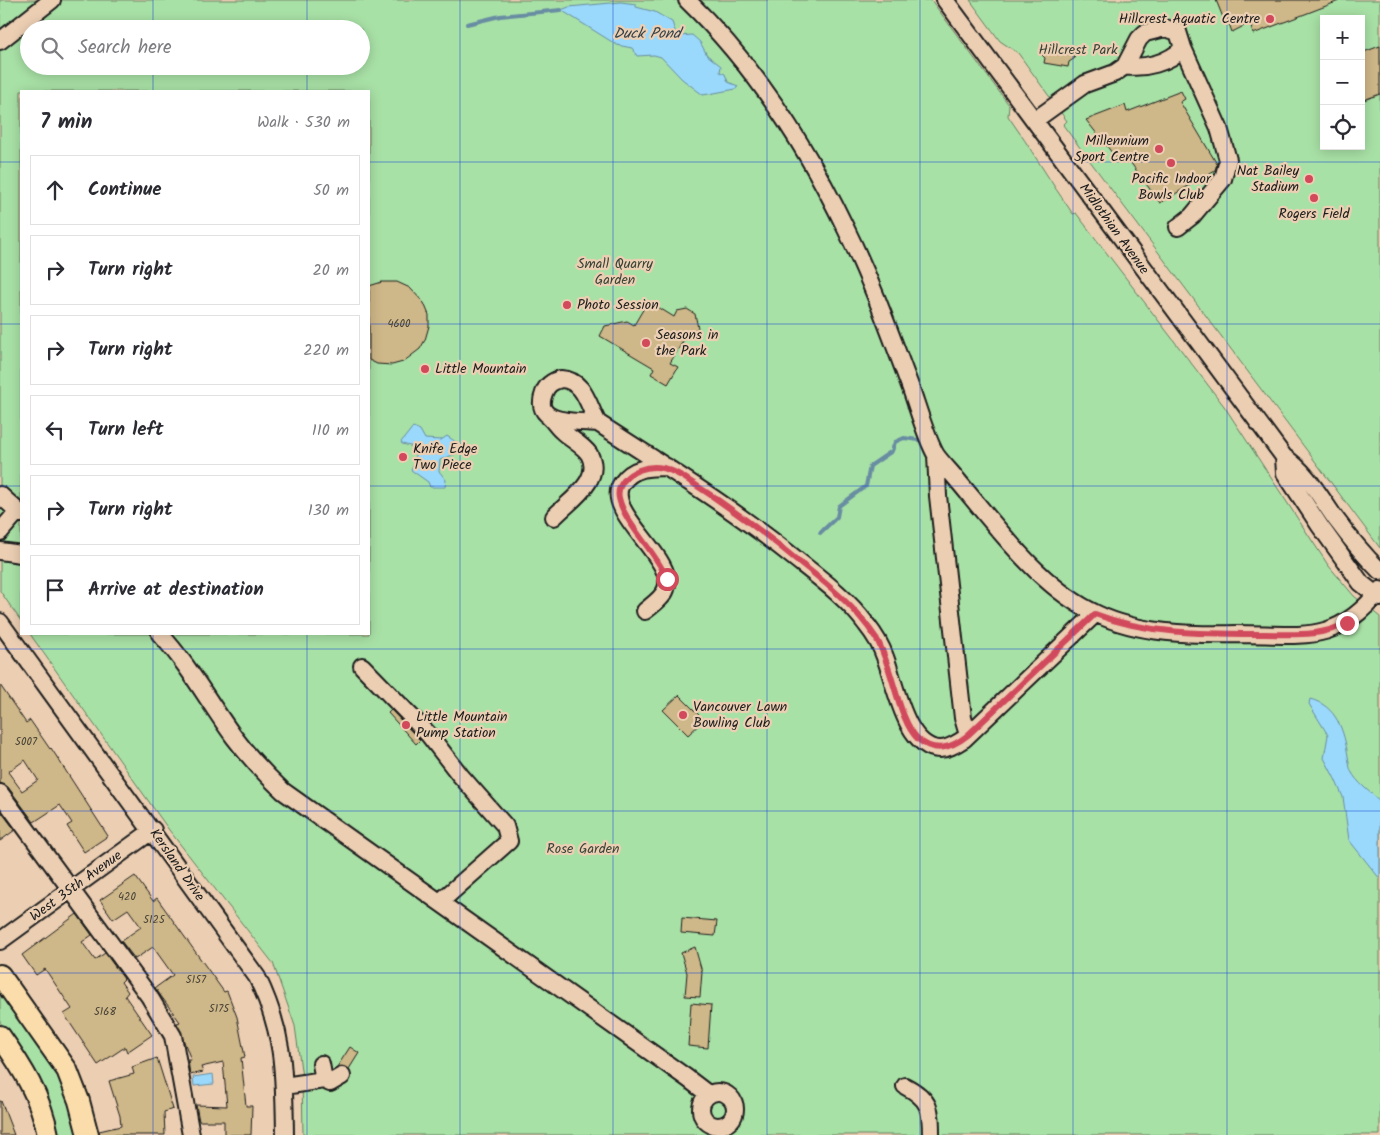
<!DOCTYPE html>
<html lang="en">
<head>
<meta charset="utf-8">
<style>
  body { margin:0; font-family:Kalam,sans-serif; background:#f7f7f7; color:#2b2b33 }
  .controls { position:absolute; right:15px; top:15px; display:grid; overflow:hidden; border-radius:0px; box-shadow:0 2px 12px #0003 }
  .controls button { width:45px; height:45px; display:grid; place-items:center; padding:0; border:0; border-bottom:1px solid #e1e1e2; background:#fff; color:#2b2b33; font:25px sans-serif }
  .stop { position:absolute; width:15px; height:15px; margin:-11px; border:4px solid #d1495b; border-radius:50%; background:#fff }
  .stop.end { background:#d1495b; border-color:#fff; box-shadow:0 1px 5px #0008 }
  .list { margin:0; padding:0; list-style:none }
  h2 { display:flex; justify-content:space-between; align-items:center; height:65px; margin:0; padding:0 20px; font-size:21px }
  h2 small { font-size:16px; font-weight:400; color:#7c7c81 }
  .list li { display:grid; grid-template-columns:32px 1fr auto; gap:15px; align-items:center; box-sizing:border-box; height:70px; margin:0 10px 10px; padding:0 10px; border:1px solid #e1e1e2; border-radius:0px }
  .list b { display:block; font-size:19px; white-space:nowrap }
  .list em { font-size:16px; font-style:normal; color:#7c7c81 }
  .icon { flex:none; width:28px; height:28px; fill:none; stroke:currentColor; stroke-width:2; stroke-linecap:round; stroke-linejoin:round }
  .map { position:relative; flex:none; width:1380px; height:1135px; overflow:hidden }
  .search { position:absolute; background:#fff; box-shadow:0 2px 12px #0003; left:20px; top:20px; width:350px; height:55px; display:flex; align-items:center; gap:12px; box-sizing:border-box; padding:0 18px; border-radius:28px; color:#7c7c81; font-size:19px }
  .panel { position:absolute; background:#fff; box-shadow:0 2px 12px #0003; left:20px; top:90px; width:350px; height:545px; border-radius:0px }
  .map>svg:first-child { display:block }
  .green { fill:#a8e1a6; stroke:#627e61; fill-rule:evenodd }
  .water { fill:#9ad9fb; stroke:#688da2 }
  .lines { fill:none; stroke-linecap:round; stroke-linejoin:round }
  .stream { stroke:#688da2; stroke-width:4 }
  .building { fill:#ceb788; stroke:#1c1c1c; fill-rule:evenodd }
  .minor-casing { stroke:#1c1c1c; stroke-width:20 }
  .major-casing { stroke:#1c1c1c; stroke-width:24 }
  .minor { stroke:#eccfb3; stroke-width:16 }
  .major { stroke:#faddab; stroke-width:20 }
  .route { stroke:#d1495b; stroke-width:6 }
  .grid { fill:none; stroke:#1d4ed8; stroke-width:1; stroke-opacity:0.55 }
  .poi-dot { fill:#d1495b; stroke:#eccfb3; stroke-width:2 }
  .labels { text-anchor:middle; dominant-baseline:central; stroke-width:4.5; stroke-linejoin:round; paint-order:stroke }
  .number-label { font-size:11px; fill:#484337 }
  .poi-label { font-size:14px; fill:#1c1c1c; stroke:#eccfb3; text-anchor:start }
  .park-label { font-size:14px; fill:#384338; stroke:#eccfb3 }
  .street-label { font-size:14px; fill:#1c1c1c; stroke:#eccfb3 }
  .water-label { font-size:15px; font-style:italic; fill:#354249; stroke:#eccfb3 }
</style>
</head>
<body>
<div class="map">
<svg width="1380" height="1135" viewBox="0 0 1380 1135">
  <rect width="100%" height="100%" fill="#eccfb3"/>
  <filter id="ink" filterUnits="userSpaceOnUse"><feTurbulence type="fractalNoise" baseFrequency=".02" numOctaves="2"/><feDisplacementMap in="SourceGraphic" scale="10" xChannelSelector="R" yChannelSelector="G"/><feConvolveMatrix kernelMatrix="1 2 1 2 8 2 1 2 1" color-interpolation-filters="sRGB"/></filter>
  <g filter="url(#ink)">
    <path class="green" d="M0 0H931L1009 105 1008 116C1031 148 1050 182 1073 214L1076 213 1224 406 1328 565 1354 596 1380 617V1135H303L302 1077 295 1026 273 963 169 830 30 634H369V91H21V621L0 591ZM29 29H361V66H29Z
      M970 0H1380V548L1063 125 1067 121 1018 53 1000 41ZM1324 19H1361V146H1324Z
      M0 988 57 1070 67 1093 79 1135H57L29 1062 0 1022Z"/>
    <path class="water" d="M621 2 636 4V7L655 12 672 22 675 31 679 36 692 35 700 42 707 55 721 66 720 72 725 74 728 82 738 86 736 89 703 95 682 79 661 57 654 55 637 56 632 48 617 45 561 10 569 7Z
      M413 427 420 430 425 439 441 440 447 436 459 444 455 454 440 460 439 471 446 480 445 487H430L428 482 411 470 416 461 414 447 402 444 401 442Z
      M1310 699C1337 706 1344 731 1348 756 1349 761 1349 766 1351 771 1357 783 1370 792 1380 801V879L1349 840 1343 797 1335 779 1324 758 1328 735 1309 704Z
      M213 1074 214 1084 194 1086 193 1077Z"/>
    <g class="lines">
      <path class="stream" d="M467 24 500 16 561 10
        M820 533 837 517 839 506 866 486 870 466 892 451 895 442 904 438 918 440"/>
    </g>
    <path class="building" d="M1216 0H1339V1L1253 34 1250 23 1232 32 1227 18 1224 20Z
      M1380 46V94L1361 101V53Z
      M1047 48 1070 51 1075 58 1069 62 1068 67 1044 63 1045 58 1040 53Z
      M1181 91 1185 99 1180 102 1217 164 1215 170 1160 203 1125 155 1117 159 1086 120 1125 105 1127 112Z
      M382 282H397L410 288 424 303 429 315V326L425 340 420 349 403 362 392 365 377 364 369 360V286Z
      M648 301 674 317 677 311 687 309 695 314 698 328 693 337 685 338 670 363 678 367 668 384 651 374 654 368 600 336 605 326 627 321 634 325Z
      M0 685 26 723 30 720 50 749 51 748 108 836 84 852 67 826 72 823 60 805 34 822 8 787 0 783ZM25 760 38 780 22 791 8 772Z
      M679 695 704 720 688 735 663 710Z
      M391 710 420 740 416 744 388 713Z
      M0 810 15 830 0 841Z
      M135 876 153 901 157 898 224 992 227 991 237 1017 245 1057 241 1058 246 1106H252L251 1135H224V1121H199L196 1105 227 1106 223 1062 201 1067 203 1072 190 1075 188 1060H191L177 1023 180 1022 155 988 173 975 153 947 135 959 121 941 141 927 128 909 113 919 100 900Z
      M77 914 92 935 82 942 95 960 105 953 124 979 121 982 128 992 125 996 152 1035 127 1052 125 1047 98 1065 64 1014 72 1009 45 969 36 975 22 955Z
      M682 918 717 921 715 936 681 933Z
      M695 947 702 972 700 997 685 996 687 973 681 953Z
      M691 1003 711 1005 708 1048 688 1046Z
      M350 1047 359 1053 349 1069 342 1066 337 1067Z
      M157 1058 173 1109 164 1112 165 1135H100L99 1131 121 1126 120 1116 109 1081 134 1074 132 1067Z
      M0 1101H1L14 1135H0Z"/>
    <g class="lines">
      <defs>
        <path id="minor" d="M687 0C755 66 805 143 846 229 871 280 890 333 910 386 917 405 926 438 936 455 941 462 948 469 953 475 965 489 976 503 987 516 1017 552 1053 594 1097 614 1139 634 1192 635 1237 634 1301 634 1336 646 1380 590
          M945 0 1284 457C1307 472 1320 497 1335 518 1349 537 1364 555 1380 571
          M0 41 52 0
          M1035 120 1085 84 1115 73 1125 66 1139 39 1145 33 1165 28 1178 32 1183 48C1169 63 1144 69 1125 66
          M1178 227 1192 216 1223 179 1228 160 1219 128 1183 48
          M561 379C585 380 588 406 598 423 580 421 531 426 544 393 547 384 553 381 561 379Z
          M549 417C554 421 557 427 562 431 570 439 583 445 589 454 604 480 569 501 554 517
          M598 423C666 467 734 509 797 560 821 579 848 599 866 624 874 634 881 645 885 657 895 682 905 748 940 749 949 749 957 743 964 739L1095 614
          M936 455 938 496 963 718 968 735
          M1284 457 1285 473 1320 526 1361 583 1380 598
          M0 495 21 514
          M0 532 18 511
          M0 551 21 554
          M645 611C652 605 663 598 666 589 677 558 602 512 622 483 633 467 649 467 667 467
          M0 622 257 977C285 1035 284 1073 285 1135
          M160 634C189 665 209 703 234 737 249 757 265 774 283 791L687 1078 708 1094
          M362 666 429 735 460 775 505 826 509 841 440 902
          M0 793 149 996 173 1036 191 1135
          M0 941 153 830
          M321 1064 324 1080 330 1083 342 1076
          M284 1086 324 1080
          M905 1086C930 1099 931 1109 931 1135
          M701 1109a17 17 0 1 1 34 0a17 17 0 1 1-34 0Z"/>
        <path id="major" d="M0 975 67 1070 79 1101 88 1135
          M0 1036C22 1067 41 1097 48 1135"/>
      </defs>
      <use href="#minor" class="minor-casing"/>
      <use href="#major" class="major-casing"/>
      <use href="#minor" class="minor"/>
      <use href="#major" class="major"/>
    </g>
  </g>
  <g class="lines" filter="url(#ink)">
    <path class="route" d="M667 579C656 551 625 525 619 498 616 485 628 474 639 470 657 463 670 469 685 478 724 503 762 531 798 561 826 583 856 607 876 638 892 663 898 721 918 739 935 754 952 748 968 735L1095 614C1149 635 1207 634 1265 634 1293 634 1321 637 1347 623"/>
  </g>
  <path class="grid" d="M153 0V29M307 0V29M460 0V1135M613 0V1135M767 0V1135M920 0V1135M1073 0V1135M1227 0V1135M153 66V91M307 66V91M0 162H21M369 162H1380M0 324H21M369 324H1380M0 486H21M369 486H1380M153 634V1135M307 634V1135M0 649H1380M0 811H1380M0 973H1380"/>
  <g class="poi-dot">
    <circle cx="1270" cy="19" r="5"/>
    <circle cx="1159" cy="149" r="5"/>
    <circle cx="1171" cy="163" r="5"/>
    <circle cx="1309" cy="179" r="5"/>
    <circle cx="1314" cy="198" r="5"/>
    <circle cx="567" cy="305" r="5"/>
    <circle cx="646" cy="343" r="5"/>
    <circle cx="425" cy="369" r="5"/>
    <circle cx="403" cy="457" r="5"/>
    <circle cx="683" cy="715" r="5"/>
    <circle cx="406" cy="725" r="5"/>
  </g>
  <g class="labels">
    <g class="number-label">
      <text x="399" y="324">4600</text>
      <text x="26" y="742">5007</text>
      <text x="127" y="897">420</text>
      <text x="154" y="920">5125</text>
      <text x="196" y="980">5157</text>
      <text x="219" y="1009">5175</text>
      <text x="105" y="1012">5168</text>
    </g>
    <g class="poi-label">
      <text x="1260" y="19" text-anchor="end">Hillcrest Aquatic Centre</text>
      <text x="1149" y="141" text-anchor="end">Millennium<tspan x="1149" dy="16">Sport Centre</tspan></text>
      <text x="1299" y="171" text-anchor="end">Nat Bailey<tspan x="1299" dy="16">Stadium</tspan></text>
      <text x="1171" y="179" text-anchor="middle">Pacific Indoor<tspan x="1171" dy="16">Bowls Club</tspan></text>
      <text x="1314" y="214" text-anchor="middle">Rogers Field</text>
      <text x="577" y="305">Photo Session</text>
      <text x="656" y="335">Seasons in<tspan x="656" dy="16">the Park</tspan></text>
      <text x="435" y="369">Little Mountain</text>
      <text x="413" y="449">Knife Edge<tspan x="413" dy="16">Two Piece</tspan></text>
      <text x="693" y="707">Vancouver Lawn<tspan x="693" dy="16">Bowling Club</tspan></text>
      <text x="416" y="717">Little Mountain<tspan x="416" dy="16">Pump Station</tspan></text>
    </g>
    <g class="park-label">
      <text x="1078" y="50">Hillcrest Park</text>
      <text x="615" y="264">Small Quarry<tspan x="615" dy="16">Garden</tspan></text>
      <text x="583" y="849">Rose Garden</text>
    </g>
    <g class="street-label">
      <text transform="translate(1114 229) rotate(54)">Midlothian Avenue</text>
      <text transform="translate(177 865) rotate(55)">Kersland Drive</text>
      <text transform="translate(76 886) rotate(-36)">West 35th Avenue</text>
    </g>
    <g class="water-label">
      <text x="647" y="34">Duck Pond</text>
    </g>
  </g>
</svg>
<div class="controls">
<button>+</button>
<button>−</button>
<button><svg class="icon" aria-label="locate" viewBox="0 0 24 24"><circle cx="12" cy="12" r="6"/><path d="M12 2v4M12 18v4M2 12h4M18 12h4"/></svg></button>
</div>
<div class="stop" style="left:667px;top:579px"></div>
<div class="stop end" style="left:1347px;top:623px"></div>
<div class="search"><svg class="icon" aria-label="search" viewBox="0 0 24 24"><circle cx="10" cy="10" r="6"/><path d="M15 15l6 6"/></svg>Search here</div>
<section class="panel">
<h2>7 min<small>Walk · 530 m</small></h2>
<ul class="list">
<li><svg class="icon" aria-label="ahead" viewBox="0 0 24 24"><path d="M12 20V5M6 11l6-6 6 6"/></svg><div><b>Continue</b></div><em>50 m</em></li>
<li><svg class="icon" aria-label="right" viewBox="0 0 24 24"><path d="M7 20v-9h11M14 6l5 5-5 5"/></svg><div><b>Turn right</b></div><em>20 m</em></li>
<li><svg class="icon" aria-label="right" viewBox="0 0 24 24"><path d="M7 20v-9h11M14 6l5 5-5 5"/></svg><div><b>Turn right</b></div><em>220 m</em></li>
<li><svg class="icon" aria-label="left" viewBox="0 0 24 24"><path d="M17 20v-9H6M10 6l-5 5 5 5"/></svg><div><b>Turn left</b></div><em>110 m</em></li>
<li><svg class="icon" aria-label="right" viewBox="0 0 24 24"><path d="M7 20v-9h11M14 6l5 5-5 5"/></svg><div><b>Turn right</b></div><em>130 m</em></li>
<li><svg class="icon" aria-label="arrive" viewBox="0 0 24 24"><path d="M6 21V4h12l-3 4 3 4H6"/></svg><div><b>Arrive at destination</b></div></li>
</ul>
</section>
</div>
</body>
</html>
